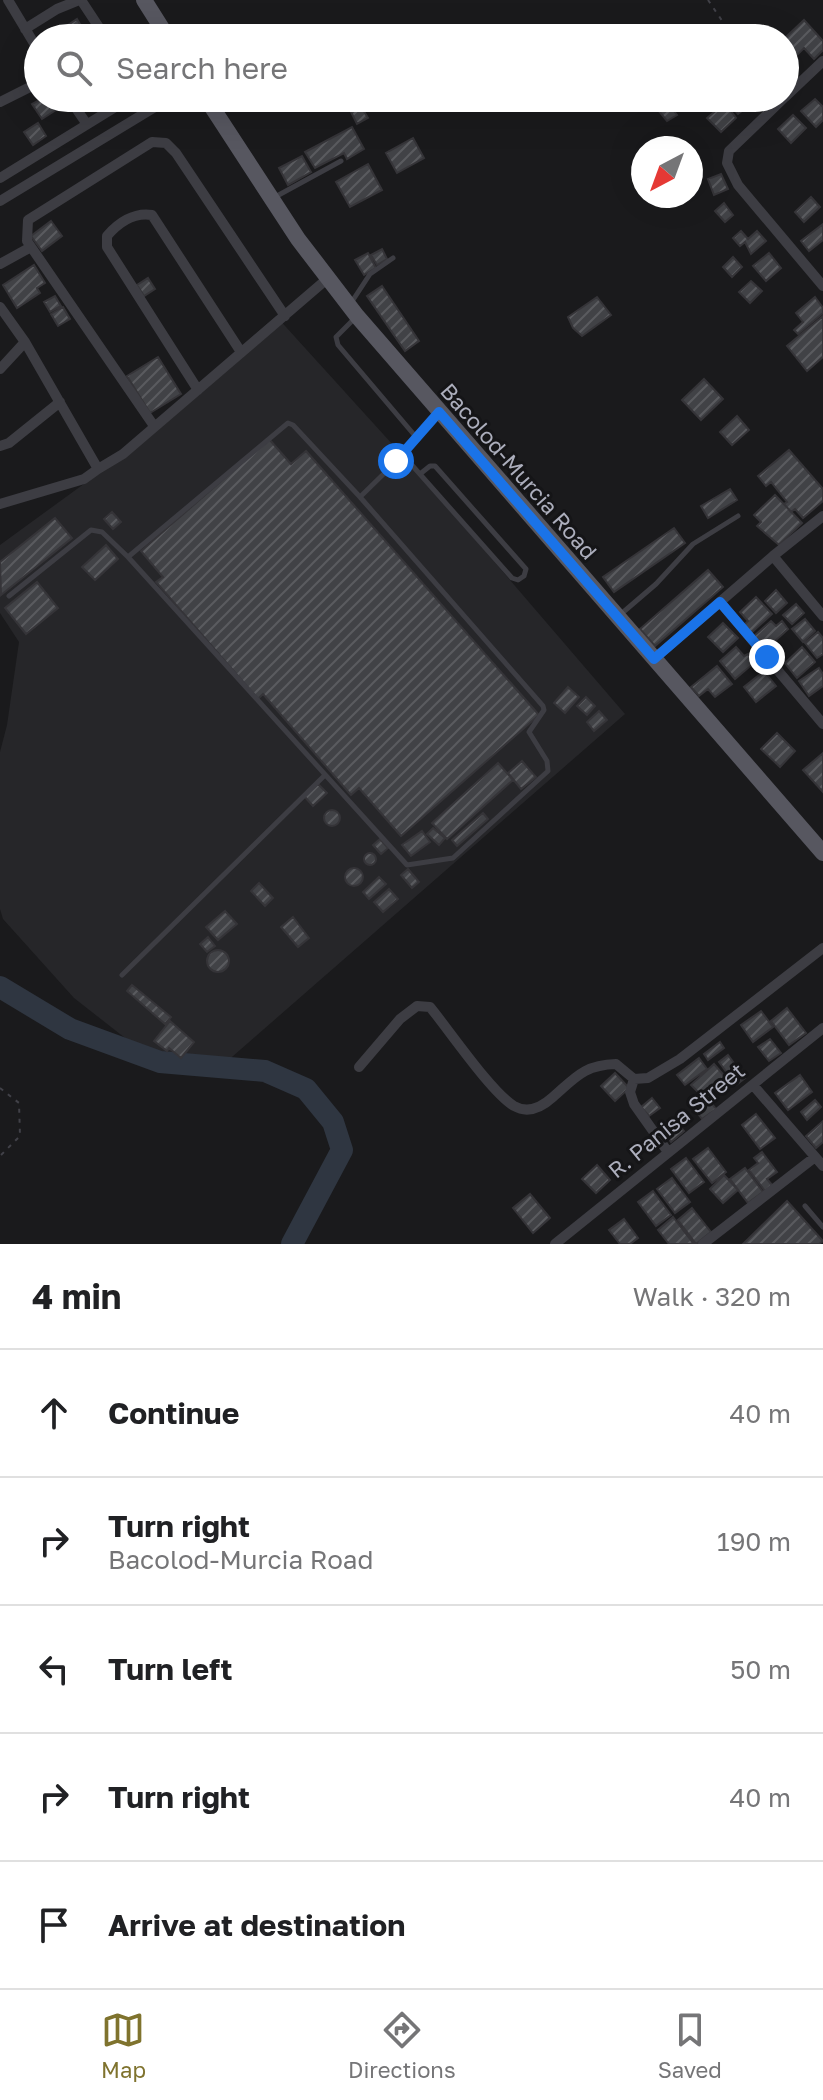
<!DOCTYPE html>
<html lang="en">
<head>
<meta charset="utf-8">
<style>
  body { margin:0; font-family:"Golos Text",sans-serif; background:#f2f2f2; color:#202124 }
  .compass { position:absolute; left:631px; top:136px; width:72px; height:72px; border-radius:50%; background:#fff; box-shadow:0 8px 32px #0002; rotate:221deg }
  .stop { position:absolute; width:24px; height:24px; margin:-18px; border:6px solid #1a73e8; border-radius:50%; background:#fff }
  .stop.end { background:#1a73e8; border-color:#fff; box-shadow:0 2px 8px #0008 }
  .list { margin:0; padding:0; list-style:none }
  h2 { display:flex; justify-content:space-between; align-items:center; height:104px; margin:0; padding:0 32px; font-size:34px }
  h2 small { font-size:26px; font-weight:400; color:#757577 }
  .list li { display:grid; grid-template-columns:52px 1fr auto; gap:24px; align-items:center; box-sizing:border-box; height:128px; padding:0 32px; border-top:2px solid #e0e0e0 }
  .list b { display:block; font-size:30px; white-space:nowrap }
  .list p { margin:0; font-size:26px; white-space:nowrap; color:#757577 }
  .list em { font-size:26px; font-style:normal; color:#757577 }
  .icon { flex:none; width:44px; height:44px; fill:none; stroke:currentColor; stroke-width:2; stroke-linecap:round; stroke-linejoin:round }
  .map { position:relative; flex:none; width:823px; height:1244px; overflow:hidden }
  .search { position:absolute; background:#fff; box-shadow:0 8px 32px #0002; left:24px; right:24px; top:24px; height:88px; display:flex; align-items:center; gap:20px; box-sizing:border-box; padding:0 28px; border-radius:44px; color:#757577; font-size:30px }
  .sheet { height:744px; background:#fff }
  nav { display:flex; justify-content:space-around; align-items:center; box-sizing:border-box; height:112px; border-top:2px solid #e0e0e0; background:#fff; font-size:22px; color:#757577 }
  nav a { display:grid; justify-items:center; gap:4px }
  nav .on { color:#7f732e }
  .map>svg:first-child { display:block }
  .built { fill:#262629 }
  .lines { fill:none; stroke-linecap:round; stroke-linejoin:round }
  .river { stroke:#2f3641; stroke-width:22 }
  .building { fill:url(#building-hatch); stroke:#353438; stroke-width:2 }
  .path { stroke:#414148; stroke-width:2; stroke-dasharray:4 6; stroke-linecap:butt }
  .lane { stroke:#3d3d43; stroke-width:5 }
  .street { stroke:#3d3d43; stroke-width:10 }
  .primary { stroke:#575760; stroke-width:16 }
  .route { stroke:#1a73e8; stroke-width:10 }
  .labels { text-anchor:middle; dominant-baseline:central; stroke-width:6; stroke-linejoin:round; paint-order:stroke }
  .street-label { font-size:22px; fill:#acaebc; stroke:#151517 }
</style>
</head>
<body>
<div class="map">
<svg width="823" height="1244" viewBox="0 0 823 1244">
  <defs>
    <pattern id="building-hatch" width="6" height="6" patternUnits="userSpaceOnUse" patternTransform="scale(2)"><rect width="6" height="6" fill="#414246"/><path d="M-1 1l2-2M0 6l6-6M5 7l2-2" fill="none" stroke="#5a5b5f"/></pattern>
  </defs>
  <rect width="100%" height="100%" fill="#1a1a1c"/>
  <path class="built" d="M276 316 413 467 625 714 217 1070 143 1052 74 998 3 919 0 909V752L7 725 19 642 0 613V545L92 478Z"/>
  <g class="lines">
    <path class="river" d="M0 987 70 1029 160 1062 265 1071 306 1089 333 1122 342 1150 292 1244"/>
  </g>
  <path class="building" d="M77 19 84 31 73 38H68L62 29Z
    M804 20 823 41V50L814 59 804 48 795 57 785 46V38Z
    M43 98H49L56 110 42 119 32 104Z
    M727 98H753L755 101 738 114 726 100Z
    M815 99 823 107V120L816 127 801 111Z
    M668 103 677 115 667 121 658 110Z
    M725 103 736 118 721 132 707 118Z
    M360 105 368 118 357 124 350 110Z
    M793 115 806 128 791 143 778 129Z
    M38 123 46 136 33 145 24 132Z
    M352 127 364 149 347 159 344 153 315 168 305 152Z
    M413 138 424 158 397 173 386 153Z
    M302 156 311 172 288 185 279 168Z
    M368 164 382 190 350 207 336 182Z
    M721 174 728 189 714 195 708 179Z
    M811 197 820 207 804 222 795 212Z
    M724 203 733 215 725 222 715 211Z
    M51 221 62 236 42 251 31 236Z
    M823 224V240L809 251 801 241Z
    M741 231 748 239 757 231 766 241 751 254 745 242 740 246 733 238Z
    M382 249 387 259 377 265 371 255Z
    M368 253 376 268 364 275 355 260Z
    M769 253 781 268 766 281 753 266Z
    M733 257 742 267 732 277 723 267Z
    M34 265 45 283 37 288 40 293 17 308 3 285Z
    M148 278 155 289 144 296 137 285Z
    M751 281 762 291 750 303 739 292Z
    M382 286 419 341 405 351 367 296Z
    M55 296 61 306 50 312 44 302Z
    M597 297 611 315 582 336 573 328 568 317Z
    M815 297 823 308V313L798 334 794 330 803 322 796 313Z
    M63 307 70 319 58 326 51 314Z
    M823 316V357L807 371 787 346Z
    M158 357 181 394 150 413 127 376Z
    M704 379 723 399 701 420 682 400Z
    M737 416 749 430 732 445 720 432Z
    M269 439 291 464 306 451 539 715 401 836 359 788 351 795 263 694 258 699 156 582 163 577 141 551Z
    M789 450 823 489V501L803 518 795 509 791 512 784 504 787 502 771 482 766 486 758 476Z
    M730 489 737 500 708 518 701 506Z
    M775 495 802 523 779 545 757 526 761 522 754 515Z
    M112 512 121 522 113 529 104 519Z
    M55 518 72 538 1 595 0 562Z
    M674 528 685 543 614 592 603 577Z
    M106 545 118 559 95 580 82 567Z
    M708 570 723 587 655 646 640 629Z
    M37 582 58 608 26 634 5 608Z
    M776 590 787 603 776 613 765 601Z
    M756 597 772 614 751 633 744 625 748 621 740 612Z
    M796 604 804 613 792 624 783 615Z
    M805 619 815 631 803 642 792 629Z
    M771 621 776 626 782 621 788 629 766 649 754 636Z
    M723 623 738 638 723 652 708 637Z
    M818 632 823 638V654L817 658 805 643Z
    M736 647 744 656 748 654 755 662 735 679 720 661Z
    M802 647 815 662 797 678 785 663Z
    M717 666 732 684 715 697 708 689 699 696 691 687Z
    M819 668 823 674V686L809 696 799 681Z
    M764 671 776 686 756 702 744 687Z
    M568 687 579 697 565 713 554 703Z
    M586 697 595 706 587 715 577 706Z
    M599 711 607 720 594 731 587 722Z
    M777 733 795 751 780 767 761 749Z
    M823 753V792L803 770Z
    M522 761 536 777 521 789 508 773Z
    M498 763 513 780 447 839 432 823Z
    M318 784 327 793 313 806 304 796Z
    M324 818a8 8 0 1 1 16 0a8 8 0 1 1-16 0Z
    M483 813 488 819 457 846 452 840Z
    M433 828 445 838 439 845 427 834Z
    M422 831 430 842 411 856 402 845Z
    M380 839 388 848 381 854 373 845Z
    M364 859a6 6 0 1 1 12 0a6 6 0 1 1-12 0Z
    M345 877a9 9 0 1 1 18 0a9 9 0 1 1-18 0Z
    M408 869 419 882 412 888 401 875Z
    M379 877 386 884 369 899 363 892Z
    M259 883 273 898 265 906 251 891Z
    M389 889 398 899 383 912 374 902Z
    M225 911 237 924 218 940 206 927Z
    M293 917 309 938 298 947 281 927Z
    M208 937 215 946 207 952 200 944Z
    M207 961a11 11 0 1 1 22 0a11 11 0 1 1-22 0Z
    M132 985 171 1017 165 1024 127 991Z
    M787 1008 806 1033 789 1045 771 1021Z
    M761 1011 773 1027 753 1042 741 1025Z
    M170 1021 194 1042 181 1058 169 1048 167 1051 154 1041Z
    M770 1039 781 1053 769 1061 758 1047Z
    M720 1042 724 1048 708 1060 704 1054Z
    M728 1055 745 1078 736 1085 719 1062Z
    M699 1058 707 1069 685 1085 677 1075Z
    M714 1064 727 1079 705 1099 691 1085Z
    M615 1073 629 1088 615 1101 601 1086Z
    M800 1075 812 1092 788 1110 775 1093Z
    M652 1098 660 1108 649 1116 641 1107Z
    M709 1100 716 1109 702 1119 695 1110Z
    M815 1100 821 1107 807 1120 801 1112Z
    M756 1114 775 1138 760 1149 742 1125Z
    M823 1121V1142L816 1148 806 1136Z
    M677 1122 684 1131 671 1142 664 1132Z
    M708 1148 726 1172 712 1183 693 1159Z
    M762 1152 777 1172 767 1179 772 1185 765 1191 749 1170 758 1163 754 1158Z
    M686 1158 704 1182 689 1193 671 1169Z
    M597 1165 610 1180 596 1193 582 1179Z
    M745 1168 763 1192 748 1203 730 1179Z
    M724 1175 738 1190 723 1203 710 1189Z
    M672 1178 690 1202 675 1213 657 1189Z
    M653 1191 671 1215 656 1226 638 1202Z
    M530 1194 550 1218 533 1233 513 1208Z
    M787 1201 823 1241 819 1244H743Z
    M692 1208 711 1232 696 1244 678 1220Z
    M673 1217 694 1244H669L658 1230Z
    M624 1219 638 1238 630 1244H620L609 1230Z"/>
  <g class="lines">
    <path class="path" d="M708 0 727 28
      M0 1088 19 1103 20 1136 0 1156"/>
    <path class="lane" d="M275 197 341 161
      M351 303 370 274 393 258
      M354 319 336 337 338 345 416 437
      M403 455 512 578 518 580 524 576 526 569 435 466H430L420 474
      M360 497 293 425 288 423 128 557 407 865 453 858 548 771 547 761 529 732 544 710 543 706 360 497 403 455 437 414
      M9 596 91 530 102 532 128 557
      M621 614 656 584 693 544 738 516
      M122 975 324 776
      M805 1206 823 1227"/>
    <path class="street" d="M8 0 38 50
      M81 0 106 38
      M25 29 57 9 79 0
      M785 97 823 61
      M69 98 86 123
      M784 98 729 151 727 163 738 185 823 286
      M0 102 38 83
      M0 178 130 98
      M0 201 155 107 183 104 193 98
      M0 264 31 247
      M0 307 25 342 98 469 123 454 327 279
      M0 369 25 342
      M198 390 107 247V236C118 223 134 212 152 215L241 352
      M154 426 27 241 28 220 152 142 166 143 176 153 285 316
      M0 446 9 443 60 402
      M0 504 84 479 98 469
      M773 556 823 616
      M720 602 823 724
      M654 659 773 556 823 516
      M359 1067 400 1019 417 1006 430 1007C449 1030 491 1092 514 1106 528 1114 542 1107 553 1097 576 1077 584 1065 616 1064L634 1079 648 1078 680 1059 823 948
      M634 1079 630 1092 634 1104 668 1152
      M753 1085 823 1166
      M555 1244 823 1028
      M703 1244 815 1157"/>
    <path class="primary" d="M144 0 168 38
      M206 98 298 239 357 316 823 853"/>
  </g>
  <g class="lines">
    <path class="route" d="M396 461 439 412 654 659 720 602 767 657"/>
  </g>
  <g class="labels">
    <g class="street-label">
      <text transform="translate(519 471) rotate(49)">Bacolod-Murcia Road</text>
      <text transform="translate(676 1120) rotate(-39)">R. Panisa Street</text>
    </g>
  </g>
</svg>
<svg class="compass" viewBox="-18 -18 36 36"><path d="M0-13l5 13h-10z" fill="#e53935"/><path d="M0 13l5-13h-10z" fill="#757577"/></svg>
<div class="stop" style="left:396px;top:461px"></div>
<div class="stop end" style="left:767px;top:657px"></div>
<div class="search"><svg class="icon" aria-label="search" viewBox="0 0 24 24"><circle cx="10" cy="10" r="6"/><path d="M15 15l6 6"/></svg>Search here</div>
</div>
<section class="sheet">
<h2>4 min<small>Walk · 320 m</small></h2>
<ul class="list">
<li><svg class="icon" aria-label="ahead" viewBox="0 0 24 24"><path d="M12 20V5M6 11l6-6 6 6"/></svg><div><b>Continue</b></div><em>40 m</em></li>
<li><svg class="icon" aria-label="right" viewBox="0 0 24 24"><path d="M7 20v-9h11M14 6l5 5-5 5"/></svg><div><b>Turn right</b><p>Bacolod-Murcia Road</p></div><em>190 m</em></li>
<li><svg class="icon" aria-label="left" viewBox="0 0 24 24"><path d="M17 20v-9H6M10 6l-5 5 5 5"/></svg><div><b>Turn left</b></div><em>50 m</em></li>
<li><svg class="icon" aria-label="right" viewBox="0 0 24 24"><path d="M7 20v-9h11M14 6l5 5-5 5"/></svg><div><b>Turn right</b></div><em>40 m</em></li>
<li><svg class="icon" aria-label="arrive" viewBox="0 0 24 24"><path d="M6 21V4h12l-3 4 3 4H6"/></svg><div><b>Arrive at destination</b></div></li>
</ul>
</section>
<nav>
<a class="on"><svg class="icon" aria-label="map" viewBox="0 0 24 24"><path d="M3 6l6-2 6 2 6-2v14l-6 2-6-2-6 2zM9 4v14M15 6v14"/></svg>Map</a>
<a><svg class="icon" aria-label="directions" viewBox="0 0 24 24"><path d="M12 3l9 9-9 9-9-9zM9 14v-3h6M13 9l2 2-2 2"/></svg>Directions</a>
<a><svg class="icon" aria-label="saved" viewBox="0 0 24 24"><path d="M7 4h10v16l-5-4-5 4z"/></svg>Saved</a>
</nav>
</body>
</html>
